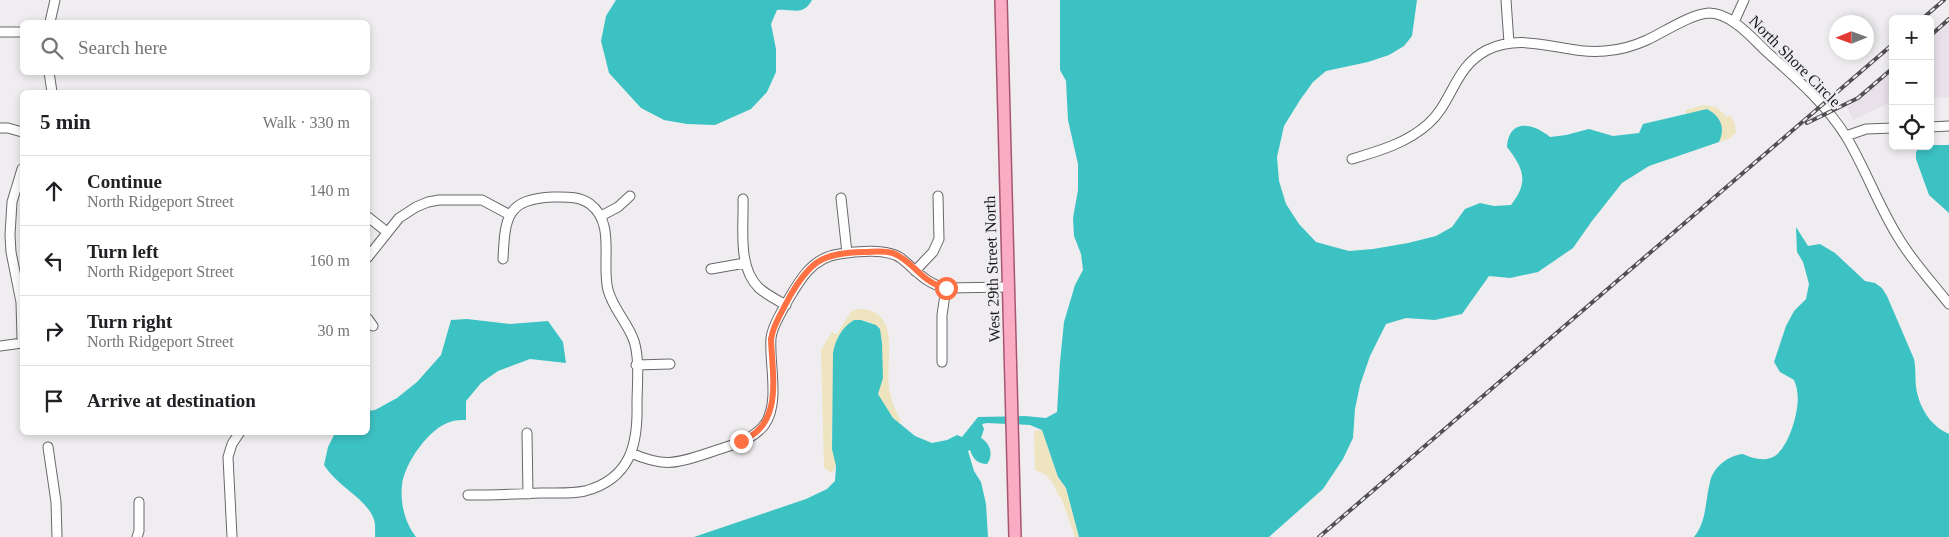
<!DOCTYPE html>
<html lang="en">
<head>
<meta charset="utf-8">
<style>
  body { margin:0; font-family:Georgia,serif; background:#f2f2f2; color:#202124 }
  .controls { position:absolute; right:15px; top:15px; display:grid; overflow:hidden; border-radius:8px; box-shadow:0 2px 8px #0003 }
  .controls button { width:45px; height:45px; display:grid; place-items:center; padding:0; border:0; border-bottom:1px solid #e0e0e0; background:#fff; color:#202124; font:25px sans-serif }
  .compass { position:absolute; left:1829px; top:15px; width:45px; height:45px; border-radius:50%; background:#fff; box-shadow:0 2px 8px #0003; rotate:269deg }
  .stop { position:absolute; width:15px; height:15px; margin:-11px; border:4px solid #ff7043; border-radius:50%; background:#fff }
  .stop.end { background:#ff7043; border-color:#fff; box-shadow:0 1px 5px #0008 }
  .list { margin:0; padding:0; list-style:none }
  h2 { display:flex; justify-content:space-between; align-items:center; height:65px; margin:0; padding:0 20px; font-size:21px }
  h2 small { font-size:16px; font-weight:400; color:#757577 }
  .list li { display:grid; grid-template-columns:32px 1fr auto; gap:15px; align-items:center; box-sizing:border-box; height:70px; padding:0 20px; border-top:1px solid #e0e0e0 }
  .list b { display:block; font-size:19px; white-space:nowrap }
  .list p { margin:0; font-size:16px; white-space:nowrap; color:#757577 }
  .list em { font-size:16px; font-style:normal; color:#757577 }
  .icon { flex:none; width:28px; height:28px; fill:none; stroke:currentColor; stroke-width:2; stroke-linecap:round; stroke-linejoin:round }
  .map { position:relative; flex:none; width:1949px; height:537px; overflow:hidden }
  .search { position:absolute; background:#fff; box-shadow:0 2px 8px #0003; left:20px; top:20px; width:350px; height:55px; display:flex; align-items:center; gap:12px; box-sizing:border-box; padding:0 18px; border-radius:8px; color:#757577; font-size:19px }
  .panel { position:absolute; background:#fff; box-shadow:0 2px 8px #0003; left:20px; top:90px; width:350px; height:345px; border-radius:8px }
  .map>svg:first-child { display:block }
  .built { fill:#e8e1ea }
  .sand { fill:#eee4bf }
  .water { fill:#3dc2c3 }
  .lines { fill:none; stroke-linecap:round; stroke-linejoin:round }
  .minor-casing { stroke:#69676a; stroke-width:11 }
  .major-casing { stroke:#a95571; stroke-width:14 }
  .minor { stroke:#fff; stroke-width:9 }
  .major { stroke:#f9acc4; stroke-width:11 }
  .rail-casing { stroke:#514f52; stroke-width:4 }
  .rail { stroke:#efedf0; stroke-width:2; stroke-dasharray:5.5; stroke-linecap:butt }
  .route { stroke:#ff7043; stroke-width:6 }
  .labels { text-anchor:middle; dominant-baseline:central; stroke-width:5; stroke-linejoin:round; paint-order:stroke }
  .street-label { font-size:16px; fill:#1d1c1e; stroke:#efedf0 }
</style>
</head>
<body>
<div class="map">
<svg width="1949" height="537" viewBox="0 0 1949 537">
  <rect width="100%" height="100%" fill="#efedf0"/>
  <path class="built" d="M1949 23V97L1930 98V39Z
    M1893 72V101L1853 120 1847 107Z"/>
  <path class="sand" d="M1704 105 1716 107 1727 117 1730 115 1735 124 1736 133 1729 139 1719 142 1721 137 1706 109 1687 115 1685 110Z
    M856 309C903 307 885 359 889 388 891 400 895 410 901 421L898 423C894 420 879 399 878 395 875 369 900 318 854 320 842 327 835 340 833 353 837 384 830 417 832 448 833 457 840 466 831 473L824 467 821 350 832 332 837 334 851 312Z
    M1042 430 1058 477 1066 488 1079 537H1075L1061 497H1059C1054 484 1049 474 1035 470L1034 431Z"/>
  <path class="water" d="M616 0H812C803 17 792 8 777 10L771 24 776 49V72L767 92 751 109 715 125 687 124 664 120 641 108 609 73 601 41 606 16Z
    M1060 0H1417L1412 36 1404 46 1389 55 1368 62 1326 71 1313 82 1300 100 1284 126 1277 157 1279 181 1286 204 1299 224 1316 242 1349 251 1373 249 1408 243 1436 236 1452 227 1465 209 1480 203 1494 206 1511 205C1529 182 1524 169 1507 147 1509 118 1533 123 1550 137L1566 135 1589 129 1613 136 1639 133 1643 124 1707 109C1720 116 1726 127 1719 142L1649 166 1622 183 1592 221 1573 248 1538 272 1510 278 1489 276 1462 314 1435 320 1406 318 1386 324 1370 356 1360 385 1355 409 1353 438 1343 459 1323 489 1269 537H1079L1066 488 1058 477 1042 430 1030 425 987 423 982 424 984 429 981 438C990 443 994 455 987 464 978 464 973 459 970 450L968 451 974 471 981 482 986 504 988 537H694L806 499 827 489 835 481 836 466 832 449 833 353C835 340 842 327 854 320H861L876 325 880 329 882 343 883 378 878 394 893 418 915 436 932 443 947 440 957 435 962 437 978 417 1025 416 1046 418 1057 412 1060 362 1064 322 1075 285 1083 270 1081 254 1074 236 1073 218 1078 190V164L1068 120 1066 81 1060 70Z
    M1930 145H1949V213L1929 195 1916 159V152L1920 146Z
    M1796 227 1808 246 1820 244 1835 253 1865 281 1875 283 1882 288 1887 296 1914 359C1916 368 1915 377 1916 387 1919 407 1930 426 1949 434V537H1694C1707 521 1705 501 1710 482 1713 467 1729 455 1743 454 1752 458 1763 462 1773 457 1789 449 1801 407 1797 391 1797 387 1795 383 1794 380L1780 372 1774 362 1786 326 1794 311 1806 299 1809 284 1803 262 1797 252Z
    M467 319 510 324 548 321 563 342 566 363 530 359 498 371 481 383 466 401V420C461 420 455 420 450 422 429 428 404 464 402 485 400 503 405 523 416 537H375C375 531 376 523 373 517 364 497 337 486 324 465L328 447 335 433 368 432V411L375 410 397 398 417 382 441 355 451 320Z"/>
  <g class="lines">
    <defs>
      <path id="minor" d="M1506 0 1509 43
        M50 22 55 0
        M1734 22 1744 0
        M0 32H22
        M49 72 52 92
        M1930 127 1949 126
        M0 128H8L22 132
        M1846 136 1866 129 1893 128
        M1352 159C1379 151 1407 143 1428 124 1453 102 1454 67 1487 50 1527 31 1563 55 1605 51 1619 50 1634 46 1647 40 1664 32 1691 14 1709 13 1718 13 1728 18 1735 23 1747 31 1757 43 1768 53 1796 78 1827 105 1847 138 1866 170 1878 205 1898 237 1912 261 1932 282 1949 304
        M22 169 12 202 10 235 11 252 21 302 22 338
        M841 198 847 253
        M743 199C744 227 737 267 759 288 767 295 777 300 786 305
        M601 216 618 207 630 196
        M368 217 387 232
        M368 257 399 218 416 207 428 202 439 200H482L510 215
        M711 269 745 263
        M915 271 933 252 939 239 938 196
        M368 319 373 326
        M0 346 22 343
        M942 362V315L946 288
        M636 365 670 364
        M527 433 528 494
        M48 447 56 502 57 537
        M631 453C663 467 676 464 708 453 727 446 752 442 765 424 780 402 769 364 771 338 772 327 779 317 784 307 798 283 810 258 839 254 856 251 889 248 902 259 917 271 926 284 946 288L1009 287
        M468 495C492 495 516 494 540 493 555 493 571 494 585 491 630 479 638 445 637 405 637 385 640 360 634 341 628 323 613 309 608 290 601 263 616 223 590 204 579 196 566 197 553 197 506 199 505 218 503 259
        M137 537 139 531V502
        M232 537 228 457 232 444 240 432"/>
      <path id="major" d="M1001 0 1015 537"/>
    </defs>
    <use href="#minor" class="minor-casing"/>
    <use href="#major" class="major-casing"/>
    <use href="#minor" class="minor"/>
    <use href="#major" class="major"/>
    <defs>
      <path id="rail" d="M1922 19 1944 0
        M1930 36 1949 19
        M1807 123 1858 98 1893 68
        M1319 537 1893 44"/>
    </defs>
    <use href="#rail" class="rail-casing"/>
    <use href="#rail" class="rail"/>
  </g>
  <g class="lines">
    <path class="route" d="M741 441C784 425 772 375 771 339L773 331C777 319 784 308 790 296 811 260 823 253 864 252 874 252 886 250 895 254 915 263 922 283 946 288"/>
  </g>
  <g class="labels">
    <g class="street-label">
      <text transform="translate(1795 61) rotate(45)">North Shore Circle</text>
      <text transform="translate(992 269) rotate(-92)">West 29th Street North</text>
    </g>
  </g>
</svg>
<div class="controls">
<button>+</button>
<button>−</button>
<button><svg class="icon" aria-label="locate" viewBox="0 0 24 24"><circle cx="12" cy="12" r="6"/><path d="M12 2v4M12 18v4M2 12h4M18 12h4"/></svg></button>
</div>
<svg class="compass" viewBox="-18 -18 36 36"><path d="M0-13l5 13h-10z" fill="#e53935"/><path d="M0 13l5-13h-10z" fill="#757577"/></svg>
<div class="stop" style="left:946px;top:288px"></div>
<div class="stop end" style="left:741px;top:441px"></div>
<div class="search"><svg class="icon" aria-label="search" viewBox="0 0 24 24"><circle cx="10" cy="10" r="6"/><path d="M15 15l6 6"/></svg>Search here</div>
<section class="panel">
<h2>5 min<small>Walk · 330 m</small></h2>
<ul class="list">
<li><svg class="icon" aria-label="ahead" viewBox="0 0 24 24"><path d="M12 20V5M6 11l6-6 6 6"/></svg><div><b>Continue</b><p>North Ridgeport Street</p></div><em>140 m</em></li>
<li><svg class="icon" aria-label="left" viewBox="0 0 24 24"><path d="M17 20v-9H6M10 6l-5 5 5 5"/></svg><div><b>Turn left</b><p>North Ridgeport Street</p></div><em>160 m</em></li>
<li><svg class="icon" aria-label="right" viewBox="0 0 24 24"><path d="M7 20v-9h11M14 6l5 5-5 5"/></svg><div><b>Turn right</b><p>North Ridgeport Street</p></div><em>30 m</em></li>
<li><svg class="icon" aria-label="arrive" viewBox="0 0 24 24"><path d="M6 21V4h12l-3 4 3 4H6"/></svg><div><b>Arrive at destination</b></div></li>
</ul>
</section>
</div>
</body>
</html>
